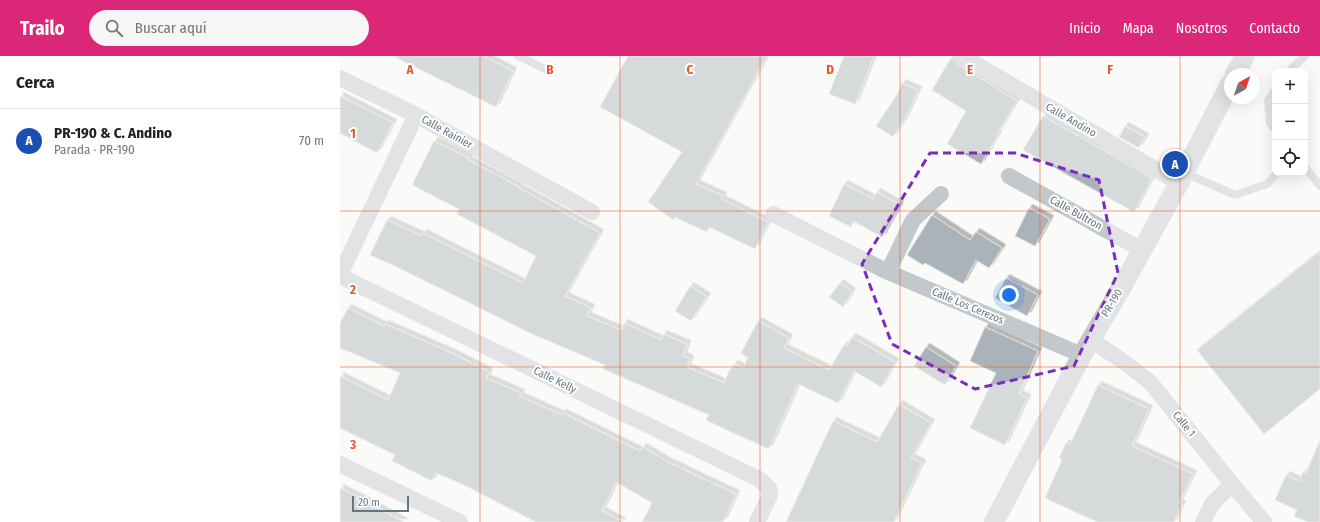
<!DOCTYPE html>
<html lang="es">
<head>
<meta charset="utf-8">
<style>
  body { margin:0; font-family:"Fira Sans Condensed",sans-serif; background:#f6f6f6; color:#222 }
  .controls { position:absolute; right:12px; top:12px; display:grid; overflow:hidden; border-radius:8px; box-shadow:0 4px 16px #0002 }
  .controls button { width:36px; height:36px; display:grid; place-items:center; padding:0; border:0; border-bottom:1px solid #e0e0e0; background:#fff; color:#222; font:20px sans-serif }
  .compass { position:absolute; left:884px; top:12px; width:36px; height:36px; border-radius:50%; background:#fff; box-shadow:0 4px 16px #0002; rotate:40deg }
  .scale { position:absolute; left:12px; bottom:10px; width:57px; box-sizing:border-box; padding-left:4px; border:2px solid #657683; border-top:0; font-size:11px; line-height:14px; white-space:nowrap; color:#657683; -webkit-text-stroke:3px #fff; paint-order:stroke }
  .you { position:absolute; left:669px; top:239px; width:14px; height:14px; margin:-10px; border:3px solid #fff; border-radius:50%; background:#1a73e8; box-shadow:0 0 0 6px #1a73e833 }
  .badge { display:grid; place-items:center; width:26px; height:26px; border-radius:50%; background:#db2777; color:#fff; font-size:13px; font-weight:700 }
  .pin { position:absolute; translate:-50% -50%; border:2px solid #fff; box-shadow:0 1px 4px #0006 }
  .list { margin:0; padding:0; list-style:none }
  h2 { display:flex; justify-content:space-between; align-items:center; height:52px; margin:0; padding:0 16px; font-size:17px }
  h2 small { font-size:13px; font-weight:400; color:#767676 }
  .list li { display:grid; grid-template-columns:26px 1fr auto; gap:12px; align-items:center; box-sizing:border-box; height:64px; padding:0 16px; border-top:1px solid #e0e0e0 }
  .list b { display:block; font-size:15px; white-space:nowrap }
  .list p { margin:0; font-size:13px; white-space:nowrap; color:#767676 }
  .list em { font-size:13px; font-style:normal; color:#767676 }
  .icon { flex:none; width:22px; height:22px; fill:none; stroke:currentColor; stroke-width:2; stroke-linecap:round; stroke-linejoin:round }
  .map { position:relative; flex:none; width:980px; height:466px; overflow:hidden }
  header { display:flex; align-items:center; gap:24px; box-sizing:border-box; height:56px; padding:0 20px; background:#db2777; color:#fff }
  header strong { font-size:19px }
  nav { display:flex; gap:22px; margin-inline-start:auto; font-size:14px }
  .search { width:280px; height:36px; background:#f6f6f6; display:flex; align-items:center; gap:10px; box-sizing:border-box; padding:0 14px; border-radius:22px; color:#767676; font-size:15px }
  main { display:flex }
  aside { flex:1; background:#fff }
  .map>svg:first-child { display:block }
  .building { fill:#aab3b9; stroke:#dcdcda; filter:url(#shadow) }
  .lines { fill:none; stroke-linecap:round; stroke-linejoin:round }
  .service { stroke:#c3c8cc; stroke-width:8 }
  .minor { stroke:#c3c8cc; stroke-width:16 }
  .tertiary { stroke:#c3c8cc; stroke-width:20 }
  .marked { fill:none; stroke:#7b2cbf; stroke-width:3; stroke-dasharray:8 5; stroke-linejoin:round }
  .grid { fill:none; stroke:#e4572e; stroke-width:1; stroke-opacity:0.55 }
  .labels { text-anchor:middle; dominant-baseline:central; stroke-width:4; stroke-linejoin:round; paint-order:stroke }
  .street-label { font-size:11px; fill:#657683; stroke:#fff }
  .grid-label { font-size:13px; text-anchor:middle; font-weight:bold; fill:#e4572e; stroke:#fff; stroke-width:4; stroke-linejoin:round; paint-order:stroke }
</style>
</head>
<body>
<header>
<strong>Trailo</strong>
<div class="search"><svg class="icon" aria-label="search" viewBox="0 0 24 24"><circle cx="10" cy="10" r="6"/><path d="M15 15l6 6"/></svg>Buscar aquí</div>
<nav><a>Inicio</a><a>Mapa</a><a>Nosotros</a><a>Contacto</a></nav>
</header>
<main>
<aside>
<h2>Cerca<small></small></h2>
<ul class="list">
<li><span class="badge" style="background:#1a4fb4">A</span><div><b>PR-190 &amp; C. Andino</b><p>Parada · PR-190</p></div><em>70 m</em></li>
</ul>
</aside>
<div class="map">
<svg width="980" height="466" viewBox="0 0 980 466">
  <defs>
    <filter id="shadow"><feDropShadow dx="3.5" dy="-3.5" stdDeviation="0" flood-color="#0004"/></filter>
  </defs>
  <rect width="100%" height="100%" fill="#fafaf8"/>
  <path class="building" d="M53 0H143L173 15 156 51Z
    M288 0H427L356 128 383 140 381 143 428 166 415 193 369 171 367 176 335 161 333 164 308 146 342 96 260 51Z
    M504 0H534L515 48 489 38Z
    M611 2 617 8 677 45 657 78 658 79 641 108 607 88 626 55 592 34Z
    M562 27 578 34 564 65 553 81 536 70 557 39Z
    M0 40 53 67 37 97 0 77Z
    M703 60 812 122 794 156 683 94Z
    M785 70 805 81 799 92 779 81Z
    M94 85 129 102 128 104 179 131V132L260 177 225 240 251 252 247 260 281 274 284 267 321 284 323 278 347 288 343 300 350 303 347 311 384 327 390 313 391 314 394 308 403 312 408 302 401 297 418 265 449 282 444 292 489 314 504 289 507 290 512 281 555 306 541 331 514 315 498 347 458 328 429 393 391 376 366 364 369 359 263 313 265 309 190 277 61 213 30 199 47 164 82 180 83 177 183 227 196 200 117 158 119 153 72 129Z
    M504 128 533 143 537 136 560 149 542 181 513 165 511 171 489 160Z
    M689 152 710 163 695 190 675 180Z
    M592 159 630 184 636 176 662 192 649 212 636 204 623 228 585 207 583 209 567 199Z
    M980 195V333L924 378 857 294Z
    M666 222 698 239 687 260 655 242Z
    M500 227 512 236 503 251 489 241Z
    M350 230 367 241 351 265 335 255Z
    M8 252 44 270 45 268 114 298 149 316 146 322 181 337 179 340 222 359 223 357 300 395 303 391 333 409V408L363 423H364L396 438 383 466H302L312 447 276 426 262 455 283 466H196L124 429 96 417 92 425 52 405 55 399 0 372V320L48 344 60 317 0 292V267Z
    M645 271 698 295 679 338 687 342 665 389 630 372 656 317 630 305Z
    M586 291 616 310 605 329 574 310Z
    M758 329 809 353 792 390 853 418 839 447 842 448 834 466H757L705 442 722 404 719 402 726 387 730 389Z
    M559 348 591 367 571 402 582 407 554 466H446L493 365 537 386Z
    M980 384V466H968L954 460 957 454 935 444 946 419 959 425 963 416 966 417Z
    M0 432 16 440 64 466H0Z"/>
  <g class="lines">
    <path class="service" d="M178 0 209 15
      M949 15 965 0
      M935 34 928 44 930 67 935 73
      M965 111 980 130
      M845 117 895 139 927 128 937 117"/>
    <path class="minor" d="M622 0 839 127
      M0 22 76 59 252 156
      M669 120 802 194
      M433 158 548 216 742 299
      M548 216 573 164 601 138
      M0 219 76 59
      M0 220 419 423 429 432 430 439 417 466
      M751 284 781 304 810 326 892 428 924 466
      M0 408 120 466
      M863 466 872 448 892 428"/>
    <path class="tertiary" d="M895 18 905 0
      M654 466 742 299 783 229 839 127 890 28"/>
  </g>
  <path d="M0 0H980V466H0ZM590 97H675L759 124 778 217 734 310 635 333 552 288 522 208Z" fill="#fafaf8" fill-opacity=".55" fill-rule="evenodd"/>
  <path class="marked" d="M590 97H675L759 124 778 217 734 310 635 333 552 288 522 208Z"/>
  <path class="grid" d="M140 0V466M280 0V466M420 0V466M560 0V466M700 0V466M840 0V466M0 155H980M0 311H980"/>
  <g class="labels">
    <g class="street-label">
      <text transform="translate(731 64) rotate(30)">Calle Andino</text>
      <text transform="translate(107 76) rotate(29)">Calle Rainier</text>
      <text transform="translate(736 157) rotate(29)">Calle Bultron</text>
      <text transform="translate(772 247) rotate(-59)">PR-190</text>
      <text transform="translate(628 250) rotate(23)">Calle Los Cerezos</text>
      <text transform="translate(215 324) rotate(26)">Calle Kelly</text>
      <text transform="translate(844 368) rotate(51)">Calle 1</text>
    </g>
  </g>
  <g class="grid-label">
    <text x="70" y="18">A</text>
    <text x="210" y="18">B</text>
    <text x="350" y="18">C</text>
    <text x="490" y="18">D</text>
    <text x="630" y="18">E</text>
    <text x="770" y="18">F</text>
    <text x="13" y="82">1</text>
    <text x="13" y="238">2</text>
    <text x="13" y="393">3</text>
  </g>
</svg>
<div class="controls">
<button>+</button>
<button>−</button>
<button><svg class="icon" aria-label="locate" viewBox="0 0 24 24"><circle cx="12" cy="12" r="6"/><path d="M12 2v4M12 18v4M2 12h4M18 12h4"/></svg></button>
</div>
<svg class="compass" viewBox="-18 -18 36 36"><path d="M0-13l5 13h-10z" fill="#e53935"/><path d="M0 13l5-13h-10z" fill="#767676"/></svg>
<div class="scale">20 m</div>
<div class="you"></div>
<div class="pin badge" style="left:835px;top:108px;background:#1a4fb4">A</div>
</div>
</main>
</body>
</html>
